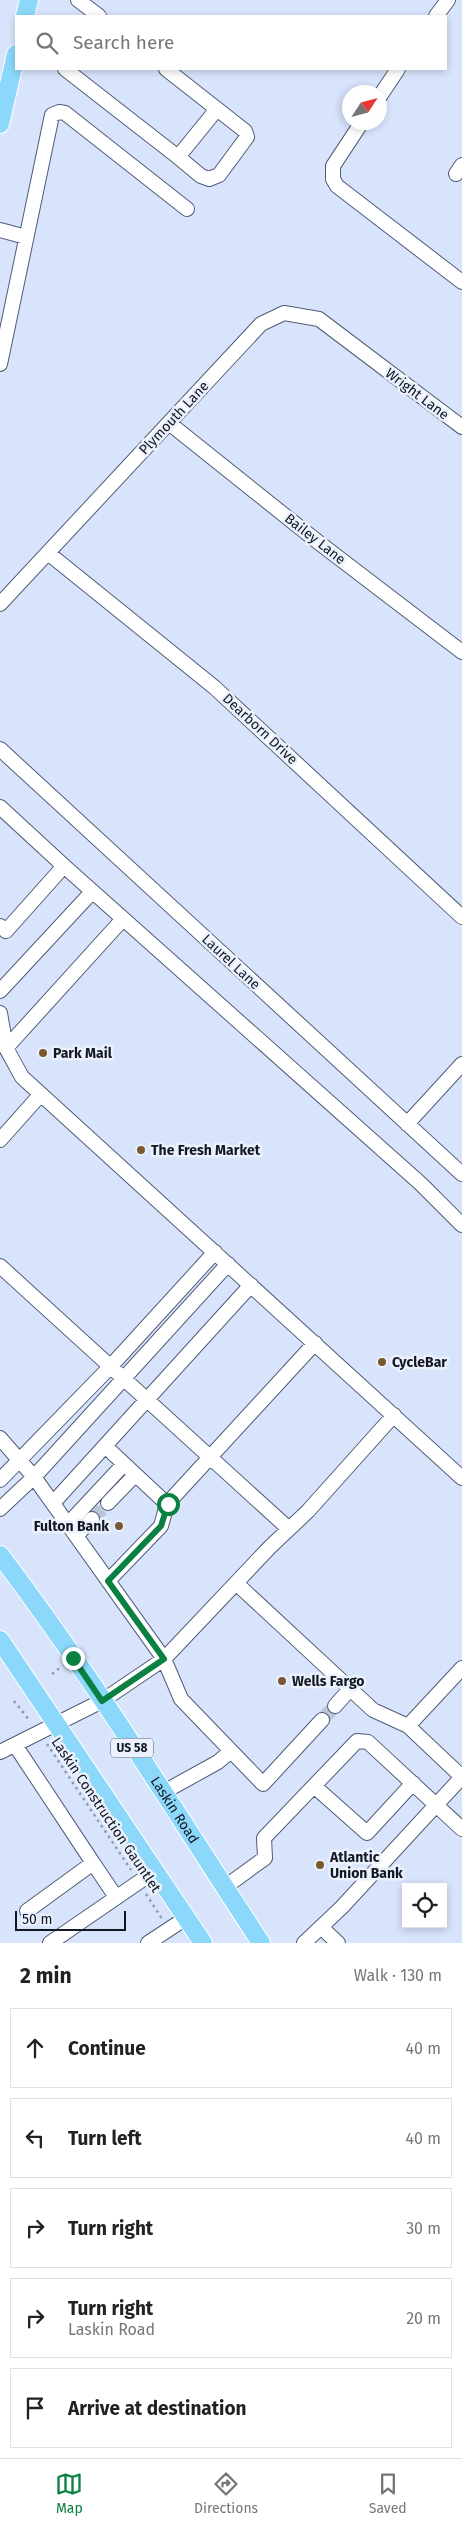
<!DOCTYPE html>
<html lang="en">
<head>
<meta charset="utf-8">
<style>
  body { margin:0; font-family:"Fira Sans",sans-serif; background:#f6f6f6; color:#222 }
  .controls { position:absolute; right:15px; bottom:15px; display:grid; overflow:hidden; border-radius:0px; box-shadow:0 2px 8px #0003 }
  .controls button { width:45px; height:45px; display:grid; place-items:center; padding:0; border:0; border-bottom:1px solid #e0e0e0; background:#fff; color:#222; font:25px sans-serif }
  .compass { position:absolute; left:342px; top:85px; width:45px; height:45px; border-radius:50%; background:#fff; box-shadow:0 2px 8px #0003; rotate:54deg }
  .scale { position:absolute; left:15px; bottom:12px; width:111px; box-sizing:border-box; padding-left:5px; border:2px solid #121722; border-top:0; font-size:14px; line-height:18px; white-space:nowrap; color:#121722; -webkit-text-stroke:4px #ebf1fd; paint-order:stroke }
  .stop { position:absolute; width:15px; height:15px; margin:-11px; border:4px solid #0b8043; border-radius:50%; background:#fff }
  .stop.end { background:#0b8043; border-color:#fff; box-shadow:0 1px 5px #0008 }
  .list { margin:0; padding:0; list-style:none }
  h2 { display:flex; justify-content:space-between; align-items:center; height:65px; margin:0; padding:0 20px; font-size:21px }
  h2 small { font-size:16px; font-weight:400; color:#767676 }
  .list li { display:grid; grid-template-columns:32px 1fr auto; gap:15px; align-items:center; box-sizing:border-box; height:80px; margin:0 10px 10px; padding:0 10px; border:1px solid #e0e0e0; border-radius:0px }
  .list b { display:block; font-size:19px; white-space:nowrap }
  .list p { margin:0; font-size:16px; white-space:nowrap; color:#767676 }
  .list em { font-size:16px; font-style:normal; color:#767676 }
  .icon { flex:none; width:28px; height:28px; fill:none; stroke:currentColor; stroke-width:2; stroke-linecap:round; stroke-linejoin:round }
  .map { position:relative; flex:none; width:462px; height:1943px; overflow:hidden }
  .search { position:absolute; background:#fff; box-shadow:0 2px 8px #0003; left:15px; right:15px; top:15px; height:55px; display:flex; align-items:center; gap:12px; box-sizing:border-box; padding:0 18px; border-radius:0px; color:#767676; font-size:19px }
  .sheet { height:515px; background:#fff }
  nav { display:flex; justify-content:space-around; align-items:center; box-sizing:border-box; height:70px; border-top:1px solid #e0e0e0; background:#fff; font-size:14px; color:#767676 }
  nav a { display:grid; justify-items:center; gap:2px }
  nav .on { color:#0b8043 }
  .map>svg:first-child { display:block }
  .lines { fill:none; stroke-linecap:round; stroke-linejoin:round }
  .minor-tunnel { stroke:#bac5db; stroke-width:14; stroke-dasharray:14 7; stroke-linecap:butt }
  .minor-casing { stroke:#505c76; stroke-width:16 }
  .major-casing { stroke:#fff; stroke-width:20 }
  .path { stroke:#9099ad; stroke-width:2.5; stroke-dasharray:2.5 4; stroke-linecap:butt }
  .minor { stroke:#fff; stroke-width:14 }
  .major { stroke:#8bd8fb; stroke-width:18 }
  .route { stroke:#0b8043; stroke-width:6 }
  .poi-dot { fill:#7a582f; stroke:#ebf1fd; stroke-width:2 }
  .labels { text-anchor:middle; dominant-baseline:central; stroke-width:5; stroke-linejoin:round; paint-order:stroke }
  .shield { fill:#ebf1fd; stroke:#535864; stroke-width:1 }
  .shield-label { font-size:12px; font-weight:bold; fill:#121722 }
  .street-label { font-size:14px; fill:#121722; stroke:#ebf1fd }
  .poi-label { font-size:14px; font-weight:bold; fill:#121722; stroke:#ebf1fd; text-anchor:start }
</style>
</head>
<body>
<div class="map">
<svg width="462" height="1943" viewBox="0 0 462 1943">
  <rect width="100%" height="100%" fill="#d8e4fc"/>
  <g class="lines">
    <path class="minor-tunnel" d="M92 1519 108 1503
      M322 1720 335 1706"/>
    <defs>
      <path id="minor" d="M78 0 99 16
        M436 16 448 0
        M65 69 178 157 217 109 166 69
        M380 96 398 69
        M362 122 333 166V179L337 186 462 282
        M178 157 201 176 209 179 219 175 247 137 245 131 217 109
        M456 174 462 165
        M0 230 26 237
        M0 364 52 115 59 112 65 113 187 209
        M169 423 318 542 462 652
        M48 553 214 687 462 917
        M0 604 261 324 284 313 319 319 462 427
        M0 749 462 1174
        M0 807 64 866 6 931 0 926
        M64 866 421 1184 462 1225
        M0 991 92 892
        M0 1013 6 1048 22 1077 462 1478
        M6 1048 123 919
        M407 1124 462 1064
        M0 1140 41 1094
        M0 1266 289 1529
        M0 1438 34 1477 164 1659 181 1699 263 1784 322 1720
        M105 1446 167 1504
        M0 1480 110 1367 215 1252
        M53 1503 251 1285
        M108 1503 135 1475
        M0 1509 34 1477 228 1264
        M68 1524 124 1464
        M76 1536 92 1519
        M108 1581 161 1526 167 1504 315 1343
        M236 1583 373 1710 408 1726
        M462 1668 408 1726 462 1777
        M335 1706 350 1689
        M15 1745 93 1863
        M0 1752 102 1701 164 1659 270 1547 308 1511 394 1415
        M314 1786 367 1833 413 1783
        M162 1793 218 1762 231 1751
        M225 1887 265 1858 264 1838 357 1741 368 1742 462 1829
        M27 1911 93 1863 116 1897
        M322 1928 338 1943
        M50 1943 155 1871
        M148 1943 186 1918
        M304 1943 342 1907 462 1777"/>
      <g id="major">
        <path d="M25 16 29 0"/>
        <path d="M0 124 16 54"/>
        <path id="s1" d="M0 1555C94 1679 176 1813 261 1943"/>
        <path d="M0 1640 203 1943"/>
      </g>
    </defs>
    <use href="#minor" class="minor-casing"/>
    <use href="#major" class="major-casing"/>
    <path class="path" d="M52 1674 61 1667
      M14 1701 30 1721
      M47 1744 131 1870
      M146 1894 162 1919"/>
    <use href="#minor" class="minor"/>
    <use href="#major" class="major"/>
  </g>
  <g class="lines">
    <path class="route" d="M73 1658 102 1701 164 1659 108 1581 161 1526 168 1504"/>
  </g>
  <g class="poi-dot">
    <circle cx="43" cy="1053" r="5"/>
    <circle cx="141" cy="1150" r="5"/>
    <circle cx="382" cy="1362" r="5"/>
    <circle cx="119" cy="1526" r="5"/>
    <circle cx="282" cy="1681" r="5"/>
    <circle cx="320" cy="1865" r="5"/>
  </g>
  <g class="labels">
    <rect class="shield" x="111" y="1738.5" width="42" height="19" rx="4"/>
    <g class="shield-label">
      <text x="132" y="1748">US 58</text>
    </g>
    <g class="street-label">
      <text transform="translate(417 394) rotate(37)">Wright Lane</text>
      <text transform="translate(174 418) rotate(-47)">Plymouth Lane</text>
      <text transform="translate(315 539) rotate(38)">Bailey Lane</text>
      <text transform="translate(260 729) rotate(43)">Dearborn Drive</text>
      <text transform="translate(231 962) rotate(43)">Laurel Lane</text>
      <text stroke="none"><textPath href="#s1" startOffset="309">Laskin Road</textPath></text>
      <text transform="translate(106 1815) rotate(56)">Laskin Construction Gauntlet</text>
    </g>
    <g class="poi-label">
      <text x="53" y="1053">Park Mail</text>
      <text x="151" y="1150">The Fresh Market</text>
      <text x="392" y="1362">CycleBar</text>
      <text x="109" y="1526" text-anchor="end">Fulton Bank</text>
      <text x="292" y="1681">Wells Fargo</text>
      <text x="330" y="1857">Atlantic<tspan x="330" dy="16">Union Bank</tspan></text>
    </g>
  </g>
</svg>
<div class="controls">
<button><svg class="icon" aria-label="locate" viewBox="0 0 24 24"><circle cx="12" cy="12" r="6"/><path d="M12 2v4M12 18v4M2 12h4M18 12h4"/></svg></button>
</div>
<svg class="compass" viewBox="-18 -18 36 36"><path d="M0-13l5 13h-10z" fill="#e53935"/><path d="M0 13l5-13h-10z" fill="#767676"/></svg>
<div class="scale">50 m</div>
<div class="stop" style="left:168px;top:1504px"></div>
<div class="stop end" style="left:73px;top:1658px"></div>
<div class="search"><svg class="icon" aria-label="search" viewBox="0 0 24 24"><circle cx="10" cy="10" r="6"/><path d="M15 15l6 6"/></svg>Search here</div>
</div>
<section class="sheet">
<h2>2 min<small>Walk · 130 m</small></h2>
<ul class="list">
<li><svg class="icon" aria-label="ahead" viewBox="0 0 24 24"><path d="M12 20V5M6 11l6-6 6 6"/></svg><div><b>Continue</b></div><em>40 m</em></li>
<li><svg class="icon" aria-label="left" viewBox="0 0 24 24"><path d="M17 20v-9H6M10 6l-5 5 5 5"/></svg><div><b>Turn left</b></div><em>40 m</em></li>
<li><svg class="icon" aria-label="right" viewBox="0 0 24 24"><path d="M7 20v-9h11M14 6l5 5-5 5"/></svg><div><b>Turn right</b></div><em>30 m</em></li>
<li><svg class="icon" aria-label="right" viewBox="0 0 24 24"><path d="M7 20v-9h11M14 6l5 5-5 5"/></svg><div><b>Turn right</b><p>Laskin Road</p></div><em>20 m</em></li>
<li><svg class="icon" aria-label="arrive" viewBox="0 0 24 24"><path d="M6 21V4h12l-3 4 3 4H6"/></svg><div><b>Arrive at destination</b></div></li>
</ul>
</section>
<nav>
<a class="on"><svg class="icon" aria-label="map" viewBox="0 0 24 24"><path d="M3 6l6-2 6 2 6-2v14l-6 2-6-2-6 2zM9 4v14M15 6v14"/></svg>Map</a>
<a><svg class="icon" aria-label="directions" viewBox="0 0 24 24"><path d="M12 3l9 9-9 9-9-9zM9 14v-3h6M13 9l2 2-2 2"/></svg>Directions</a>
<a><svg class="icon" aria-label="saved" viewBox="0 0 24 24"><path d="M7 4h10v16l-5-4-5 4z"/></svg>Saved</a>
</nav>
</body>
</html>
